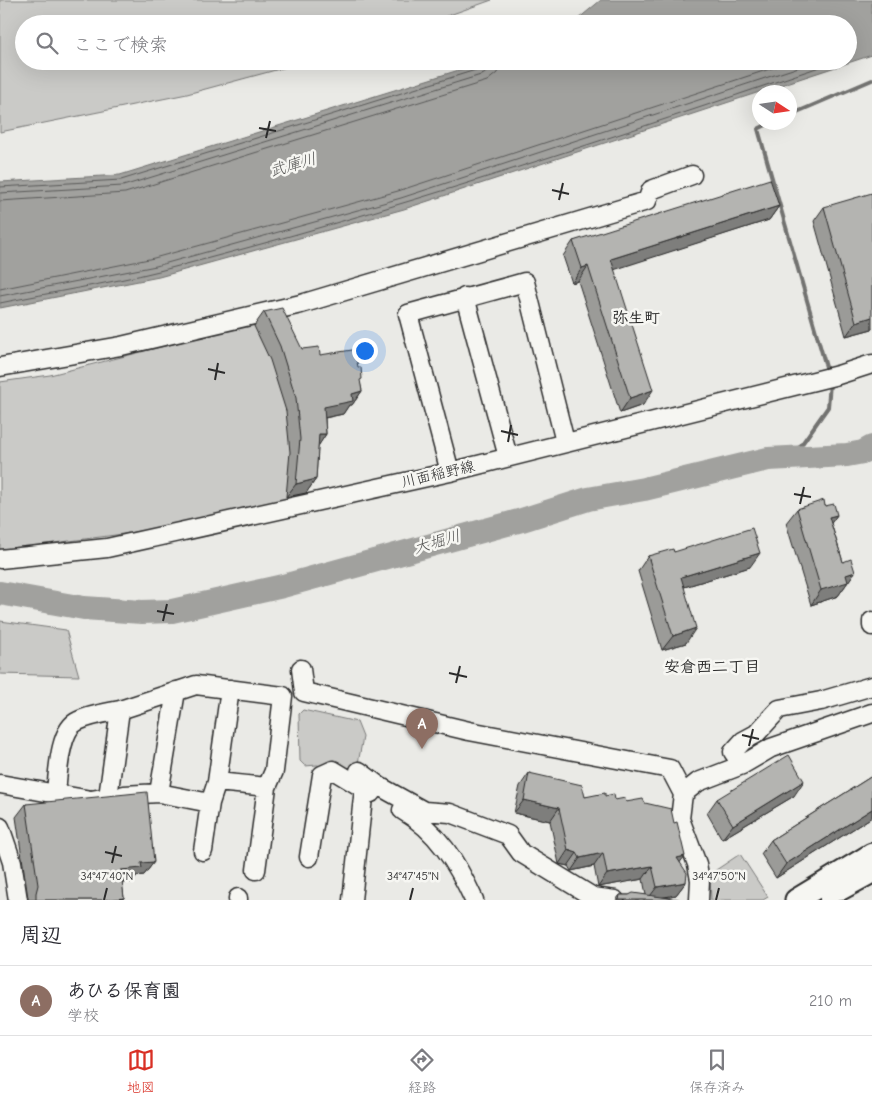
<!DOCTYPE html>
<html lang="ja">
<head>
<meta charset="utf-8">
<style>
  body { margin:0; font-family:"Comic Neue","Klee One",sans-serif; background:#f7f7f7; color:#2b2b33 }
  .compass { position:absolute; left:752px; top:85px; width:45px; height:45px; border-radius:50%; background:#fff; box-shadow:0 5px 20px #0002; rotate:102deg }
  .you { position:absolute; left:364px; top:350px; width:18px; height:18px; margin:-12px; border:4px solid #fff; border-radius:50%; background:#1a73e8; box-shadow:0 0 0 8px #1a73e833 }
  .badge { display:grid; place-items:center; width:32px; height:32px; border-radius:50%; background:#d93025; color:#fff; font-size:16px; font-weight:700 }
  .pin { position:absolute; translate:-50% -41px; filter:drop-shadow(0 1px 2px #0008) }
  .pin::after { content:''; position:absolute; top:26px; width:18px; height:15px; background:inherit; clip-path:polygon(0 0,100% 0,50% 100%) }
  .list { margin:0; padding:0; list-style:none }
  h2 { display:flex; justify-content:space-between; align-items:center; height:65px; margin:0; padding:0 20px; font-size:21px }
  h2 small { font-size:16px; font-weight:400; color:#7c7c81 }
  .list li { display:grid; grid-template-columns:32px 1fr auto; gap:15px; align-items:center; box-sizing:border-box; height:70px; padding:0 20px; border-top:1px solid #e1e1e2 }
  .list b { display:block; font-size:19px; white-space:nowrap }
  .list p { margin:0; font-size:16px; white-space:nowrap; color:#7c7c81 }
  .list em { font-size:16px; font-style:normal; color:#7c7c81 }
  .icon { flex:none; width:28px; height:28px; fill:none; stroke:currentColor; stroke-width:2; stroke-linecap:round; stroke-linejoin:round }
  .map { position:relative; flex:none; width:872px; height:900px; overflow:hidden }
  .search { position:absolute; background:#fff; box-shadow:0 5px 20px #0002; left:15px; right:15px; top:15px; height:55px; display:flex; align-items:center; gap:12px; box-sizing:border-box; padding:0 18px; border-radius:28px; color:#7c7c81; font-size:19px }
  .sheet { height:135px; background:#fff }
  nav { display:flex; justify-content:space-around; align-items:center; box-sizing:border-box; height:70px; border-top:1px solid #e1e1e2; background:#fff; font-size:14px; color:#7c7c81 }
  nav a { display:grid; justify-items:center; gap:2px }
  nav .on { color:#d93025 }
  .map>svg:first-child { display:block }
  .green { fill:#cacac7; stroke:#7a7a79 }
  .water { fill:#a1a19e; stroke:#727270 }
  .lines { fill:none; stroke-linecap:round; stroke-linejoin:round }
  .shore { stroke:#5a5a59; stroke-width:1 }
  .stream { stroke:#727270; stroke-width:4 }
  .river { stroke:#a1a19e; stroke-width:24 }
  .minor-casing { stroke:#2b2b2b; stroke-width:21 }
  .major-casing { stroke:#2b2b2b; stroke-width:25 }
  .minor { stroke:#f6f6f2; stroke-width:18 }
  .major { stroke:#f6f6f2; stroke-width:21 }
  .wall { fill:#9b9b98; stroke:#2b2b2b }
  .shaded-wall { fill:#7e7e7c; stroke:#2b2b2b }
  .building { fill:#b4b4b1; stroke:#2b2b2b }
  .ticks { fill:none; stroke:#2b2b2b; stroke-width:2 }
  .labels { text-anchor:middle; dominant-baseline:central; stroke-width:5; stroke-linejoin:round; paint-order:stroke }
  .street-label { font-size:15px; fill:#2b2b2b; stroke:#f6f6f2 }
  .water-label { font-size:16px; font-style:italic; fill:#545453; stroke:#f6f6f2 }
  .neighbourhood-label { font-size:16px; font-weight:bold; fill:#2b2b2b; stroke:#f6f6f2 }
  .ticks-label { font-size:12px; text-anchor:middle; fill:#2b2b2b; stroke:#f6f6f2; stroke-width:5; stroke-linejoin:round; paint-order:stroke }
</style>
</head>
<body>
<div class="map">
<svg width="872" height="900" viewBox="0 0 872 900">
  <rect width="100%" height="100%" fill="#eaeae6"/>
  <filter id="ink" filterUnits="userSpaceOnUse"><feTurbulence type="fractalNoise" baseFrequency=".02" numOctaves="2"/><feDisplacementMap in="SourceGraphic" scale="10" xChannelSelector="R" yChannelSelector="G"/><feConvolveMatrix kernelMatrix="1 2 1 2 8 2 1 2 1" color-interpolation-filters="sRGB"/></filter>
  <g filter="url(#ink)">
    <path class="green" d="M0 0H492L424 24H24V61H309L187 94 0 132Z
      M269 316 308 486 304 501 123 534 0 550V382L50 375 252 324Z
      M0 621 66 630 79 676 0 674Z
      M303 710 357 722 363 737 356 774 317 765 305 766 300 761 299 714Z
      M740 854 768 897 763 900H711L710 874Z"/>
    <path class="water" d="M601 0H872V55L404 209 159 277 0 308V182L120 175 488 61H848V24H572Z"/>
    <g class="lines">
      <path class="shore" d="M0 187 121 180 482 68 486 61
        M0 193 123 186 484 74 490 69 492 61
        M0 201 125 193 487 81 497 73 500 61
        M0 289 154 258 398 191 794 61
        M0 296 156 266 401 198 817 61
        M0 303C53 292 107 284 159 271 389 213 614 137 837 61"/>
      <path class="stream" d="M790 115 872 80
        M772 122 758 129 828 374
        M792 458 828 407 830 383"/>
      <path class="river" d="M0 593 84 608 142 612 172 611 283 586 522 520 588 499 644 489 768 459 847 455 863 452 872 447"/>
      <defs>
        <path id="minor" d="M465 297 508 457
          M0 367 121 346 301 304 647 201 651 190 692 175
          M450 472 408 314 525 282 565 442
          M0 559 107 548 450 472 838 375 872 364
          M872 621V626
          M301 669 304 692 469 731 670 769 683 794 680 819 697 864 700 880 699 900
          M742 765 771 748 872 713
          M359 771 379 786 424 811 450 813 508 835 521 853 593 897 615 900
          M0 784 91 800 108 797 120 710 196 685 283 696 274 771 267 787 217 782
          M56 793C58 774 59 729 78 721 90 715 106 713 120 710
          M159 793 176 691
          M683 794 698 782 742 765 733 752 743 741 756 734 779 709 821 701 872 686
          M124 795 159 793 210 803
          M402 810C438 831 457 863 474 900
          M0 827 12 862 18 900
          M203 851 210 803 217 782 230 689
          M309 857 322 775 333 770 371 793
          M256 870 267 787
          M829 896V900
          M238 900V898
          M352 900 364 788"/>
        <path id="major" d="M839 890 872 872
          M796 900 872 854"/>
      </defs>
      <use href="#minor" class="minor-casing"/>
      <use href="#major" class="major-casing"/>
      <use href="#minor" class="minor"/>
      <use href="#major" class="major"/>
    </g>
    <path class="wall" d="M779 206 769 220 614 269 643 405 620 413 578 281 572 283 563 256 573 241Z
      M824 207 872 329 846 336 814 221Z
      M264 312 302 349 320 355 360 382 362 391 352 405H349L343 414 325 418 326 434 318 446 316 479 306 493 286 497 290 452 286 411 270 360 254 326Z
      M825 506 837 515 831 523 843 562 855 572 838 596 811 605 786 523 797 509Z
      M674 552 750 567 684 587 686 643 662 650 638 571 648 556Z
      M529 773 585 797 605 796 615 800 626 802 645 803 680 862 686 882 676 895 664 897 683 900H616L620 895H646L643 879 598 887 594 866 571 871 568 866 559 864 550 821 514 813 520 786Z
      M872 776V817L776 878 761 854 771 840Z
      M794 796 722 839 707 813 717 799Z
      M26 804 154 862 144 875 136 876 132 882 122 883 124 898 122 900H28V898L16 817Z"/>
    <path class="shaded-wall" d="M779 206 769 220 601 274 611 259Z
      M588 266 578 281 572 283 582 268Z
      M872 317V329L846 336 856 322Z
      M653 390 643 405 620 413 630 398Z
      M362 391 352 405H349L343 414 314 420 324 407 352 394Z
      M319 434H326L317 448Z
      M316 479 306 493 286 497 296 484Z
      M837 515 827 529 829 517Z
      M760 553 750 567 671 591 681 577Z
      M855 572 838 596 811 605 821 590 846 575Z
      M696 628 686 643 662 650 673 636Z
      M804 781 794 796 722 839 733 825Z
      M524 800 559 808 550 821 514 813Z
      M872 809V817L776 878 786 864Z
      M568 850 577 853 568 866 559 864Z
      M603 853 594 866 571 871 580 858Z
      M685 856 675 869 677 858Z
      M154 862 144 875 136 876 132 882 111 884 121 870 141 863Z
      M652 866 643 879 598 887 607 874Z
      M686 882 676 895 647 900 657 887Z
      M124 898 122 900H104Z"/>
    <path class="building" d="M770 179 779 206 611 259 653 390 630 398 588 266 582 268 573 241Z
      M872 193V317L856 322 824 207Z
      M282 308 302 349 319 347 320 355 352 350 355 352 358 367H361L362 379 360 380 362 391 352 394 353 401 324 407 326 434H319L316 479 296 484 300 439 296 398 280 346 264 312Z
      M824 500 825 506 834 504 837 515 829 517 843 562 851 559 855 572 846 575 848 582 821 590 797 509Z
      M752 528 760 553 681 577 696 628 673 636 648 556 673 549 674 552Z
      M789 755 804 781 733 825 717 799Z
      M529 773 582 785 585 797 605 793V796L614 794 615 800 625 798 626 802 643 799 645 803 671 809 674 823 677 822 685 856 677 858 687 873 686 882 657 887 652 866 607 874 603 853 580 858 577 853 568 850 559 808 524 800Z
      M872 776V809L786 864 771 840Z
      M147 792 154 862 141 863 142 868 121 870 124 898 104 900H36V893L38 885 26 804Z
      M633 893 683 900H619L620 895H629Z"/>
  </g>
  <path class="ticks" d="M259 128 276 131M266 138 270 121M552 190 569 194M559 200 563 183M208 369 225 373M215 380 218 363M501 431 518 435M508 442 511 425M794 494 811 497M800 504 804 487M157 611 174 614M163 621 167 604M449 673 467 677M456 683 460 666M742 735 759 739M749 746 753 729M105 852 122 856M112 863 116 846M104 900 107 888M410 900 413 888M716 900 719 888"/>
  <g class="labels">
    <g class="street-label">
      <text transform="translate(438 474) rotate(-13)">川面稲野線</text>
    </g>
    <g class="water-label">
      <text transform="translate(293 165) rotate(-16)">武庫川</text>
      <text transform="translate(437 542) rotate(-16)">大堀川</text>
    </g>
    <g class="neighbourhood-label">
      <text x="636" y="318">弥生町</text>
      <text x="712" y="667">安倉西二丁目</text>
    </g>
  </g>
  <g class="ticks-label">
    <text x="107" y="880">34°47'40"N</text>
    <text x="413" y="880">34°47'45"N</text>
    <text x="719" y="880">34°47'50"N</text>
  </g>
</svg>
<svg class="compass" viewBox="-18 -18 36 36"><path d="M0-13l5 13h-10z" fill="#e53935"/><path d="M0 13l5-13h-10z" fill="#7c7c81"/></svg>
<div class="you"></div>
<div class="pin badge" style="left:422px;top:749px;background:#8d6e63">A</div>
<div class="search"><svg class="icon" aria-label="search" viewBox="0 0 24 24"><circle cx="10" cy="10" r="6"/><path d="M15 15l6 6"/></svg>ここで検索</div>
</div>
<section class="sheet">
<h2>周辺<small></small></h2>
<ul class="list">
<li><span class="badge" style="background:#8d6e63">A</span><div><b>あひる保育園</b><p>学校</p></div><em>210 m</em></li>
</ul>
</section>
<nav>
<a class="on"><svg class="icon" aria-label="map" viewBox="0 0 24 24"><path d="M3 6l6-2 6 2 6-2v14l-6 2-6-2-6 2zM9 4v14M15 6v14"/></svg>地図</a>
<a><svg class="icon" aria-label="directions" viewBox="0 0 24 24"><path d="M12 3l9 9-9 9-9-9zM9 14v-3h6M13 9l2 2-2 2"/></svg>経路</a>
<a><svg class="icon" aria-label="saved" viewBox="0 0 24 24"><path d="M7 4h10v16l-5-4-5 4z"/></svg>保存済み</a>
</nav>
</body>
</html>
